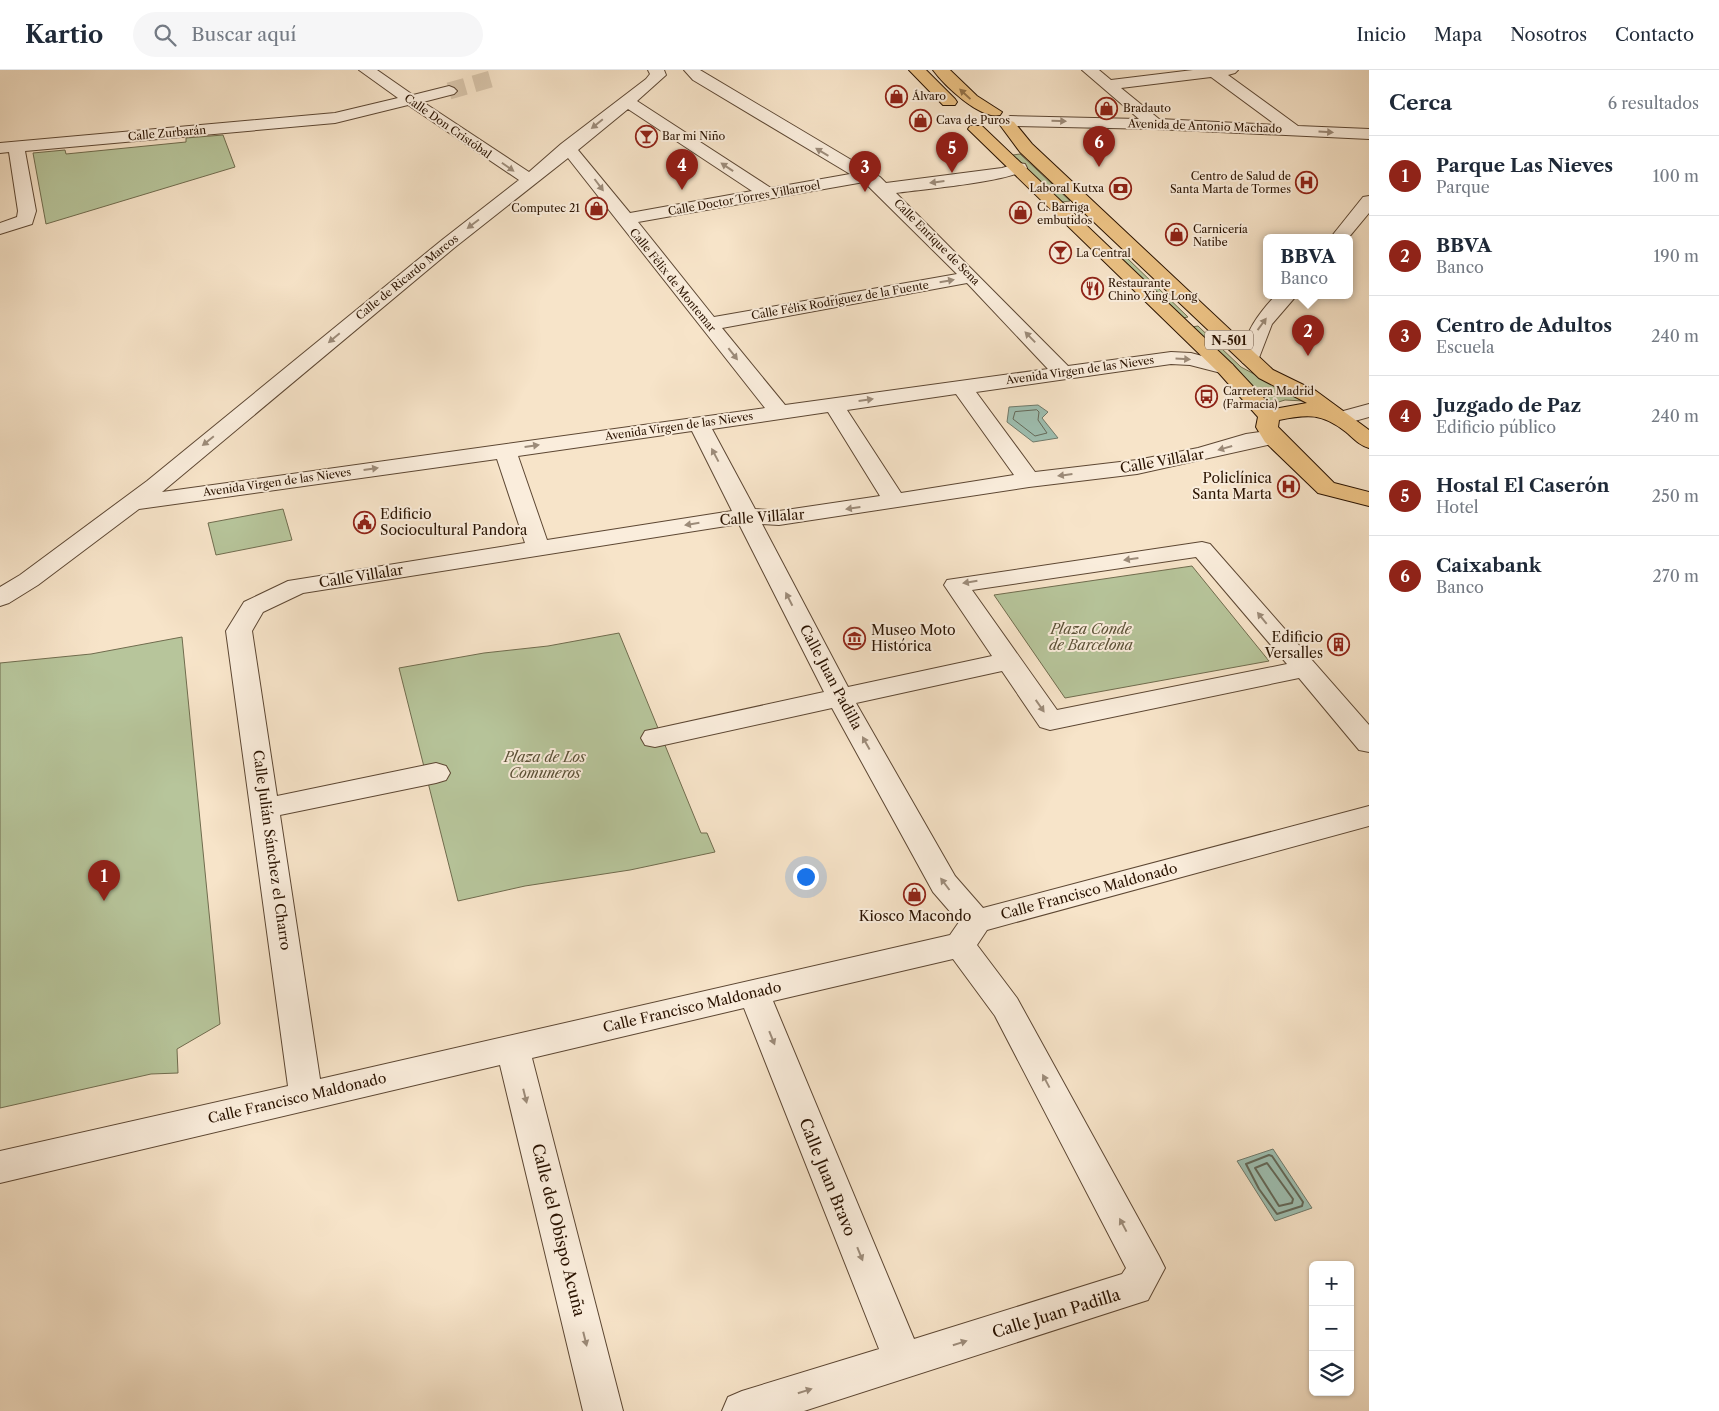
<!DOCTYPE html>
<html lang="es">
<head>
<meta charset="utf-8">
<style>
  body { margin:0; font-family:"Libre Caslon Text",serif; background:#f6f6f7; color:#1f2937 }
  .controls { position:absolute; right:15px; bottom:15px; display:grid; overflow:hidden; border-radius:8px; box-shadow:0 1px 4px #0004 }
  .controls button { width:45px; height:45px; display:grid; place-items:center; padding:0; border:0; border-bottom:1px solid #e0e1e3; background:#fff; color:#1f2937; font:25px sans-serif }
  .you { position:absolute; left:805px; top:806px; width:18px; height:18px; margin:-12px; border:4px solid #fff; border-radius:50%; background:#1a73e8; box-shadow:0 0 0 8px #1a73e833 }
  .badge { display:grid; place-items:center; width:32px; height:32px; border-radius:50%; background:#8f2418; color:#fff; font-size:16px; font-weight:700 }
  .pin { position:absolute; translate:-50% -41px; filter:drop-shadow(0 1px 2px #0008) }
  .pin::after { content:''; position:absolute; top:26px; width:18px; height:15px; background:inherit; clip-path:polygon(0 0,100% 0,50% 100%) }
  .popup { position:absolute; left:1263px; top:164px; width:90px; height:65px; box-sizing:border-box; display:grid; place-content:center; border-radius:8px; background:#fff; filter:drop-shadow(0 1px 4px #0005); font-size:16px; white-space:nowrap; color:#747a83 }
  .popup b { font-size:19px; color:#1f2937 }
  .popup::after { content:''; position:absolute; left:50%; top:100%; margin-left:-10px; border:10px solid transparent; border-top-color:#fff }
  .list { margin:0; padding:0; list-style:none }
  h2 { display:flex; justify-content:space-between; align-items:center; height:65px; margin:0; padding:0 20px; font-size:21px }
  h2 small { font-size:16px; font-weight:400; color:#747a83 }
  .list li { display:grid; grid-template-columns:32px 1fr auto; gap:15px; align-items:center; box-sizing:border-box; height:80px; padding:0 20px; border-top:1px solid #e0e1e3 }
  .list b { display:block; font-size:19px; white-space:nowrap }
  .list p { margin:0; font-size:16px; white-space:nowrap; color:#747a83 }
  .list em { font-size:16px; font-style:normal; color:#747a83 }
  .icon { flex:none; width:28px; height:28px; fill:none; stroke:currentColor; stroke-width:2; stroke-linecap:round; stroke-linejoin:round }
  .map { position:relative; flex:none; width:1369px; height:1341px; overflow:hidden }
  header { display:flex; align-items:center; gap:30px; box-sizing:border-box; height:70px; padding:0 25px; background:#fff; border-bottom:1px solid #e0e1e3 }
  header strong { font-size:24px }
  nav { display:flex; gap:28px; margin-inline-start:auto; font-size:18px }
  .search { width:350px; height:45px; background:#f6f6f7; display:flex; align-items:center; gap:12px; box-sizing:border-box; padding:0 18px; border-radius:28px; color:#747a83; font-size:19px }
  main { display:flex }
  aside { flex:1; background:#fff }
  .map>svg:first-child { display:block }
  .green { fill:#b7c59b; stroke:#706c4e }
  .water { fill:#9ebfb1; stroke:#707a6b }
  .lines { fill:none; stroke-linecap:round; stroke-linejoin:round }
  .shore-far1 { stroke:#646959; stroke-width:1 }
  .shore { stroke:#646959; stroke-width:2 }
  .minor-tunnel { stroke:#d8c5ab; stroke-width:17; stroke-dasharray:17 9; stroke-linecap:butt }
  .minor-casing { stroke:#5d4733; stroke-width:2 }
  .highway-casing { stroke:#2a1301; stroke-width:2 }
  .minor { fill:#faeddc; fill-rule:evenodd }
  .highway { fill:#ecc284; fill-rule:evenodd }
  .oneway { fill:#957349 }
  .oneway2 { fill:#9c8b79 }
  .labels { text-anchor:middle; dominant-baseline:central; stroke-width:4; stroke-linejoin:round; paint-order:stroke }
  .far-poi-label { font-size:11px; fill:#2a1301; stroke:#faeddc; text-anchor:start }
  .far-street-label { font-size:11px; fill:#2a1301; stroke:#faeddc }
  .shield { fill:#faeddc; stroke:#685443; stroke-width:1 }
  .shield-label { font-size:12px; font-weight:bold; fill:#2a1301 }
  .street-label { font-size:14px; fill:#2a1301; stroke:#faeddc }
  .poi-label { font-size:14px; fill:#2a1301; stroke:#faeddc; text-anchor:end }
  .park-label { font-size:14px; font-style:italic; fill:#5b5137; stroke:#faeddc }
  .near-street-label { font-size:16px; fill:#2a1301; stroke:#faeddc }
</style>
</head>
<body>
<header>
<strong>Kartio</strong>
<div class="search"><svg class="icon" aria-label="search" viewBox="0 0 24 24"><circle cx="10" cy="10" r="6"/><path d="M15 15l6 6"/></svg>Buscar aquí</div>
<nav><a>Inicio</a><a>Mapa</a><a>Nosotros</a><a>Contacto</a></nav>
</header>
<main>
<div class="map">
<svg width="1369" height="1341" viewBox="0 0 1369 1341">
  <rect width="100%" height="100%" fill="#f7e4c9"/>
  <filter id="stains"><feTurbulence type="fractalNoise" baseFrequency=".004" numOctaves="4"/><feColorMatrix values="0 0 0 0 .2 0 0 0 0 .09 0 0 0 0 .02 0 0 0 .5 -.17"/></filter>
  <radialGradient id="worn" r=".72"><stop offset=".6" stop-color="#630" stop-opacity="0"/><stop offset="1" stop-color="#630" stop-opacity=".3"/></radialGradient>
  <path class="green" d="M223 65 235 97 46 154 33 83 65 80 66 84 186 72V68Z
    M1020 84 1070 131 1062 132 1013 85Z
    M1126 187 1188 247 1183 248 1120 188Z
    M1198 256 1241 297 1304 331 1285 330 1272 334 1192 257Z
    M283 439 292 470 216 485 208 453Z
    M1192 496 1269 591 1065 628 994 525Z
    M619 563 701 763H707L715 782 630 800 525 816 458 831 399 598 484 583 548 576Z
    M182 567 220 954 177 979 178 1003 151 1004 0 1038V593L91 584Z"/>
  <path class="water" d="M1038 335 1048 342 1042 348 1058 368 1033 372 1007 352 1009 337Z
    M1273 1079 1312 1138 1275 1151 1237 1091Z"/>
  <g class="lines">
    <path class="shore-far1" d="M1037 340 1039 342 1038 350 1047 363 1035 366 1013 349 1015 342Z"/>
    <path class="shore" d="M1269 1085 1272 1086 1303 1132 1302 1136 1277 1144 1259 1119 1246 1094Z
      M1267 1093 1293 1129 1292 1133 1279 1136 1255 1098Z"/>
    <path class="minor-tunnel" d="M449 21 491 9"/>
    <defs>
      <path id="minor" d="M359 0H377L413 25 449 16 454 18 457 21 454 24 423 32 529 102 561 74 646 9 650 4 648 0H664L666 5 637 31 771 118 850 104 693 10 684 0H700L880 107 886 113 1002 98 1019 93 1025 94 1027 98C1018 111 917 120 896 123L1068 296 1171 282 1191 283 1232 294 1235 298 1232 302 1225 304 1190 295 1171 294 976 322 1035 402 1137 390 1198 378 1246 364 1273 360 1281 362 1284 367 1281 372 1137 404 1029 417 779 455 762 454 848 617 992 586 944 515 947 510 1202 472 1210 474 1369 655V682L1359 680 1299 608 1050 660 1040 657 1002 601 856 633 955 806 983 838 1369 736V756L987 860 977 875 1017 928 1159 1186 1165 1198 1148 1230 804 1341H722L728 1327 742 1321 879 1279 744 938 532 988 623 1341H583L500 995 0 1113V1081L288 1016 226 561 244 532 288 511 525 473 497 389 139 439 38 515 9 533 0 536V517L20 505 147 411 442 170 519 110 408 35 335 53 25 81 36 141 32 154 0 164V153L17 147 18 141 9 82 0 83V73L335 43 398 28ZM628 39 752 121 630 143 578 80ZM568 88 765 338 162 422 454 178ZM864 112 957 204 714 247 638 152ZM967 213 1048 299 785 335 722 258ZM956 324 1014 405 901 423 847 340ZM828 342 880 426 779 441 755 439 712 359ZM692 361 732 441 547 470 518 386ZM739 454 824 622 655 659 645 661 641 668 645 675 655 677 832 638 933 822 959 852 950 865 320 1009 280 745 436 713 446 710 450 703 446 696 436 693 277 726 252 561 263 542 303 523ZM1196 487 1287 594 1057 640 972 520ZM953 889 995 946 1126 1198 1122 1204 914 1269 773 931Z
        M1082 0H1099L1111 10 1193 0H1238L1235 3 1228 5 1298 56 1369 59V69L1155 59 1010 56 1002 51 1010 46 1139 49ZM1211 7 1276 55 1159 49 1121 18Z
        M1369 126V143L1349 167H1331L1363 127Z
        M1276 225H1297L1272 254 1257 293 1250 295 1243 293 1240 289C1245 262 1258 244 1276 225Z
        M1369 334V347L1344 354 1336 353 1333 348 1336 343Z"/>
      <path id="highway" d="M909 0H926L955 29 957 32 955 35H943Z
        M933 0H950L977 26 1002 42 1000 45C980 50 944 15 933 0Z
        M1008 50 1014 52 1032 74 1273 300 1316 321 1369 360V378C1359 375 1354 369 1346 362 1322 343 1308 344 1279 350L1278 357 1334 413 1369 422V436L1318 423 1265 372 1256 357 1258 347 1218 302 968 59 970 56H982L1232 294 1274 339 1307 333 1259 308 1020 82 1000 55Z"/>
    </defs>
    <use href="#minor" class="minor-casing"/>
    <use href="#highway" class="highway-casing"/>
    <use href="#minor" class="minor"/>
    <use href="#highway" class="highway"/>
  </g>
  <defs><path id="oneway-solid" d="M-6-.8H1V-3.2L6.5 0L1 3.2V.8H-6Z" transform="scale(1.25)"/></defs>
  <use class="oneway" href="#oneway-solid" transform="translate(965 24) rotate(-137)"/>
  <g class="oneway2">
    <use href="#oneway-solid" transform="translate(1059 51) rotate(2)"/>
    <use href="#oneway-solid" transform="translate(597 54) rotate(141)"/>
    <use href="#oneway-solid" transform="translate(1326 62) rotate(3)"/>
    <use href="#oneway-solid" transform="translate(822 82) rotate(-149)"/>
    <use href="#oneway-solid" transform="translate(508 97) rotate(35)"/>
    <use href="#oneway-solid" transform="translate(727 97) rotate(-146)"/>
    <use href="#oneway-solid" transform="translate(937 112) rotate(173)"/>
    <use href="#oneway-solid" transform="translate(599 115) rotate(53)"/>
    <use href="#oneway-solid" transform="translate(473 154) rotate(143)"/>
    <use href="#oneway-solid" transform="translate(947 211) rotate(-10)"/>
    <use href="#oneway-solid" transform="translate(1262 254) rotate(-54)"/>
    <use href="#oneway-solid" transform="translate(1030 267) rotate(-134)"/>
    <use href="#oneway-solid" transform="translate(334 268) rotate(140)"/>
    <use href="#oneway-solid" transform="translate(733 284) rotate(52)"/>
    <use href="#oneway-solid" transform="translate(1183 289) rotate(4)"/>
    <use href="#oneway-solid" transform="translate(866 330) rotate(-8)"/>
    <use href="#oneway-solid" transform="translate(208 371) rotate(141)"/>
    <use href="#oneway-solid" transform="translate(532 376) rotate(-8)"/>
    <use href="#oneway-solid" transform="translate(1225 378) rotate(164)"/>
    <use href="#oneway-solid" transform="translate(715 385) rotate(-118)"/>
    <use href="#oneway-solid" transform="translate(371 399) rotate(-8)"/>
    <use href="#oneway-solid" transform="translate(1065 405) rotate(173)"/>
    <use href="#oneway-solid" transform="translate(853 438) rotate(172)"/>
    <use href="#oneway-solid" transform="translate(692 454) rotate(171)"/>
    <use href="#oneway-solid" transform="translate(1131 489) rotate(172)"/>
    <use href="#oneway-solid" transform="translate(970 512) rotate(171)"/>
    <use href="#oneway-solid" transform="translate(789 529) rotate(-117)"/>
    <use href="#oneway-solid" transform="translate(1262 548) rotate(-129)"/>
    <use href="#oneway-solid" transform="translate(1040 636) rotate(55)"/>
    <use href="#oneway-solid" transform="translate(866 673) rotate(-119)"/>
    <use href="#oneway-solid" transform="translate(945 814) rotate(-127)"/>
    <use href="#oneway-solid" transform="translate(772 968) rotate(68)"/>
    <use href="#oneway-solid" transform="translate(1046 1011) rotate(-118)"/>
    <use href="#oneway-solid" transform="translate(525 1026) rotate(76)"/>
    <use href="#oneway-solid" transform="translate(1123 1155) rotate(-118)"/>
    <use href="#oneway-solid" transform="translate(860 1184) rotate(68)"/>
    <use href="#oneway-solid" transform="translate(585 1269) rotate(76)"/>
    <use href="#oneway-solid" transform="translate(960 1273) rotate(-17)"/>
    <use href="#oneway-solid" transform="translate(805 1321) rotate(-17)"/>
  </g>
  <defs>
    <symbol id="shop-ring" viewBox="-11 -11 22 22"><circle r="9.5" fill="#faeddc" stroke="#8f2418" stroke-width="1.5"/><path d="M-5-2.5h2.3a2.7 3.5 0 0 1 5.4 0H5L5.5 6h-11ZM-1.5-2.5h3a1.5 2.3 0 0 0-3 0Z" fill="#8f2418"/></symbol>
    <symbol id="bar-ring" viewBox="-11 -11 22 22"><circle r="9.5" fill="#faeddc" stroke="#8f2418" stroke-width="1.5"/><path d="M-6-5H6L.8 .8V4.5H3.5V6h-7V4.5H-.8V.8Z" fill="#8f2418"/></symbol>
    <symbol id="hospital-ring" viewBox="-11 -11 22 22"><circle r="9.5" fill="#faeddc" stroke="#8f2418" stroke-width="1.5"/><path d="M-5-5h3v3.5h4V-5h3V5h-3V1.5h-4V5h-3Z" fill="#8f2418"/></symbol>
    <symbol id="bank-ring" viewBox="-11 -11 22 22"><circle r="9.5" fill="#faeddc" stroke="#8f2418" stroke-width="1.5"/><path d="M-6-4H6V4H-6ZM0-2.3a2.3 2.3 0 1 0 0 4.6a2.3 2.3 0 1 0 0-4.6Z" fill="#8f2418"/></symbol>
    <symbol id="restaurant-ring" viewBox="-11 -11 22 22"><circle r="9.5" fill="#faeddc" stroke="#8f2418" stroke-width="1.5"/><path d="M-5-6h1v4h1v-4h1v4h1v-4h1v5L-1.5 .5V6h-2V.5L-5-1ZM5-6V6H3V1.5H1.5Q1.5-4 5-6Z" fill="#8f2418"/></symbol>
    <symbol id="bus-ring" viewBox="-11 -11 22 22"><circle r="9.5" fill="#faeddc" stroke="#8f2418" stroke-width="1.5"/><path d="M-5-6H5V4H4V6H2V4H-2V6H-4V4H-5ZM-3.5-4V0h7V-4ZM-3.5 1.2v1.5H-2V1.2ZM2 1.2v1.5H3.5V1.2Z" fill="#8f2418"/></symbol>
    <symbol id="civic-ring" viewBox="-11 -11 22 22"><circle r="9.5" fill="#faeddc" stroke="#8f2418" stroke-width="1.5"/><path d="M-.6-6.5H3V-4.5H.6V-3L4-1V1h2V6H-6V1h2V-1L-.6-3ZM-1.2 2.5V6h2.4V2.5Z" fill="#8f2418"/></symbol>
    <symbol id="museum-ring" viewBox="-11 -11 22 22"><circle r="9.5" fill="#faeddc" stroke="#8f2418" stroke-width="1.5"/><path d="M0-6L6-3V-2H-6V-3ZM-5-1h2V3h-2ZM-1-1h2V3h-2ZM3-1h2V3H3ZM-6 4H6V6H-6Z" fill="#8f2418"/></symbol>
    <symbol id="building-ring" viewBox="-11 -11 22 22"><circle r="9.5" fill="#faeddc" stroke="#8f2418" stroke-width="1.5"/><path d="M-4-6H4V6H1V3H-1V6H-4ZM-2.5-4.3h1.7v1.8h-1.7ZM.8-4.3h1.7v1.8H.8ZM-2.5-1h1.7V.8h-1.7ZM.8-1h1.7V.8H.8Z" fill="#8f2418"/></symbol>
  </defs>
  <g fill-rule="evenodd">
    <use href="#shop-ring" x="884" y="14" width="25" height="25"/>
    <use href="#shop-ring" x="1094" y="26" width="25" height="25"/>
    <use href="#shop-ring" x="908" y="38" width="25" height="25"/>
    <use href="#bar-ring" x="634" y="54" width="25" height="25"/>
    <use href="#hospital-ring" x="1294" y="100" width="25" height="25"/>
    <use href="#bank-ring" x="1108" y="106" width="25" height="25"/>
    <use href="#shop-ring" x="584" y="126" width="25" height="25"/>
    <use href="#shop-ring" x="1008" y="130" width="25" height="25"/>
    <use href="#shop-ring" x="1164" y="152" width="25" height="25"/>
    <use href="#bar-ring" x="1048" y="170" width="25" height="25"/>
    <use href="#restaurant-ring" x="1080" y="206" width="25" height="25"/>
    <use href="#bus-ring" x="1194" y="314" width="25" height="25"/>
    <use href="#hospital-ring" x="1276" y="404" width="25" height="25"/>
    <use href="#civic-ring" x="352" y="440" width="25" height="25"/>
    <use href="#museum-ring" x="842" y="556" width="25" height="25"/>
    <use href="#building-ring" x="1326" y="562" width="25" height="25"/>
    <use href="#shop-ring" x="902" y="812" width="25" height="25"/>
  </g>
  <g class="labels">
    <g class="far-poi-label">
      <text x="912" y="26">Álvaro</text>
      <text x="1123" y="38">Bradauto</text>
      <text x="936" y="50">Cava de Puros</text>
      <text x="662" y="66">Bar mi Niño</text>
      <text x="1291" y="106" text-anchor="end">Centro de Salud de<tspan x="1291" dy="13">Santa Marta de Tormes</tspan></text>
      <text x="1104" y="118" text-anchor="end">Laboral Kutxa</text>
      <text x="1037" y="137">C. Barriga<tspan x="1037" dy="13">embutidos</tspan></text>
      <text x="580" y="138" text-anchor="end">Computec 21</text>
      <text x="1193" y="159">Carnicería<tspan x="1193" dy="13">Natibe</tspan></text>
      <text x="1076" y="183">La Central</text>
      <text x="1108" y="213">Restaurante<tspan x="1108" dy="13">Chino Xing Long</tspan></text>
      <text x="1223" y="321">Carretera Madrid<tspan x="1223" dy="13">(Farmacia)</tspan></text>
    </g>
    <g class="far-street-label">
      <text transform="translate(448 56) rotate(35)">Calle Don Cristóbal</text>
      <text transform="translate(1205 56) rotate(2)">Avenida de Antonio Machado</text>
      <text transform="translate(167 63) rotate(-5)">Calle Zurbarán</text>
      <text transform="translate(744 128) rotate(-10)">Calle Doctor Torres Villarroel</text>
      <text transform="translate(937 172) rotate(45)">Calle Enrique de Sena</text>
      <text transform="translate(407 207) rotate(-39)">Calle de Ricardo Marcos</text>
      <text transform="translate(673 210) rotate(51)">Calle Félix de Montemar</text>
      <text transform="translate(840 230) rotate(-10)">Calle Félix Rodríguez de la Fuente</text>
      <text transform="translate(1080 300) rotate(-8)">Avenida Virgen de las Nieves</text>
      <text transform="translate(679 356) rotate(-8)">Avenida Virgen de las Nieves</text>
      <text transform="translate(277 412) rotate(-8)">Avenida Virgen de las Nieves</text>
    </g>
    <rect class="shield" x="1205" y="260.5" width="48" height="19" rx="4"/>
    <g class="shield-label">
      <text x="1229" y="270">N-501</text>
    </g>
    <g class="street-label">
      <text transform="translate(1162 391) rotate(-10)">Calle Villalar</text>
      <text transform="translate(762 447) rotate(-4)">Calle Villalar</text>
      <text transform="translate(361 506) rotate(-9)">Calle Villalar</text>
      <text transform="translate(831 607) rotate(62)">Calle Juan Padilla</text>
      <text transform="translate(272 780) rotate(82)">Calle Julián Sánchez el Charro</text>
      <text transform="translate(1089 821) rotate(-15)">Calle Francisco Maldonado</text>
      <text transform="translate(692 937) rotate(-13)">Calle Francisco Maldonado</text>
      <text transform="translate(297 1028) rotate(-13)">Calle Francisco Maldonado</text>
    </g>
    <g class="poi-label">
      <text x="1272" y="408">Policlínica<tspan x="1272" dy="16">Santa Marta</tspan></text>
      <text x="380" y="444" text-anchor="start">Edificio<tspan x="380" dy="16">Sociocultural Pandora</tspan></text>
      <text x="871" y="560" text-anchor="start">Museo Moto<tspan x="871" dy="16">Histórica</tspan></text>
      <text x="1323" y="567">Edificio<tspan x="1323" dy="16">Versalles</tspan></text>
      <text x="915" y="846" text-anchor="middle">Kiosco Macondo</text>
    </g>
    <g class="park-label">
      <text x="1091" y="559">Plaza Conde<tspan x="1091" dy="16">de Barcelona</tspan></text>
      <text x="545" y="687">Plaza de Los<tspan x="545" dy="16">Comuneros</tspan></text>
    </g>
    <g class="near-street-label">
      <text transform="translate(828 1107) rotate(68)">Calle Juan Bravo</text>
      <text transform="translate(559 1160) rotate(76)">Calle del Obispo Acuña</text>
      <text transform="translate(1056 1243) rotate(-17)">Calle Juan Padilla</text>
    </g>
  </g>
  <rect width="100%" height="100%" filter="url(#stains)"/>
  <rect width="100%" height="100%" fill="url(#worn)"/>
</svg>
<div class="controls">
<button>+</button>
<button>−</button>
<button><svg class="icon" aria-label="layers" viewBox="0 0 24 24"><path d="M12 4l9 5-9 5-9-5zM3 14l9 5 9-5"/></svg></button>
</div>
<div class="you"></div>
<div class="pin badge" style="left:104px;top:831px">1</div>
<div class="pin badge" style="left:1308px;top:286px">2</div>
<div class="popup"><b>BBVA</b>Banco</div>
<div class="pin badge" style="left:865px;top:122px">3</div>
<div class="pin badge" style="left:682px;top:120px">4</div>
<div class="pin badge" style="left:952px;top:103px">5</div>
<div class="pin badge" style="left:1099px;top:97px">6</div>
</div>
<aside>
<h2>Cerca<small>6 resultados</small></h2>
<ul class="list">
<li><span class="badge">1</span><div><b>Parque Las Nieves</b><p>Parque</p></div><em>100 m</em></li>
<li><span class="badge">2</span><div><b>BBVA</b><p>Banco</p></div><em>190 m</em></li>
<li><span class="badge">3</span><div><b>Centro de Adultos</b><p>Escuela</p></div><em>240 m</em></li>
<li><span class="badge">4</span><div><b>Juzgado de Paz</b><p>Edificio público</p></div><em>240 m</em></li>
<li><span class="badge">5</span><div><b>Hostal El Caserón</b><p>Hotel</p></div><em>250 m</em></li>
<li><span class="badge">6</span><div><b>Caixabank</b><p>Banco</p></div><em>270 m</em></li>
</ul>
</aside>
</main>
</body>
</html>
